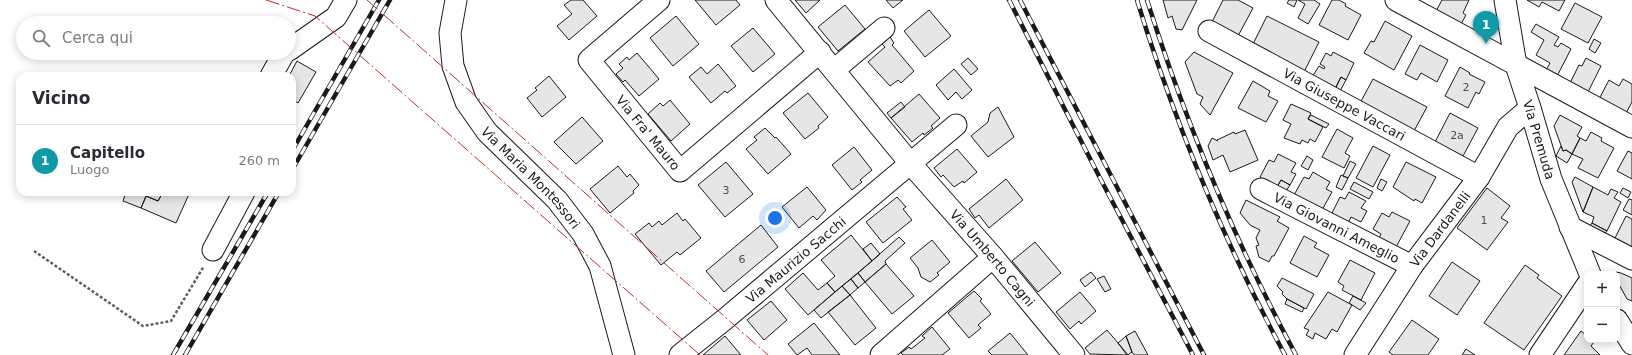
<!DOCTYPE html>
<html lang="it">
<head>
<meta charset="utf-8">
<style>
  body { margin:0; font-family:"DejaVu Sans",sans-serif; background:#f7f7f7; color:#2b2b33 }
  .controls { position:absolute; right:12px; bottom:12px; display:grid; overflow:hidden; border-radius:8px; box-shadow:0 2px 10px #0003 }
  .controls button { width:36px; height:36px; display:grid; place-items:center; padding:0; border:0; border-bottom:1px solid #e1e1e2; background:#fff; color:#2b2b33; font:20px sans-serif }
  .you { position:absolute; left:775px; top:218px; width:14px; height:14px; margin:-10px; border:3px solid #fff; border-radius:50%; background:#1a73e8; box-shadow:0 0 0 6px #1a73e833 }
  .badge { display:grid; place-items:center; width:26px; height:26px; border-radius:50%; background:#db2777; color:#fff; font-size:13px; font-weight:700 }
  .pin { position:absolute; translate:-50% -33px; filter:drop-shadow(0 1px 2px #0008) }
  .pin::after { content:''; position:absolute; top:21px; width:14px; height:12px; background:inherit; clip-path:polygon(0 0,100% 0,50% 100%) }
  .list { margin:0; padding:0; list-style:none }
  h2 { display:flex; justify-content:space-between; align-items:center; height:52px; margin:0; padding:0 16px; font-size:17px }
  h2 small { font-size:13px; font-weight:400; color:#7c7c81 }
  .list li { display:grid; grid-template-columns:26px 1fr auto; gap:12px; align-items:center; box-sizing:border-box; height:72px; padding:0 16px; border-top:1px solid #e1e1e2 }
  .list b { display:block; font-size:15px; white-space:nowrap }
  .list p { margin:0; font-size:13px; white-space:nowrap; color:#7c7c81 }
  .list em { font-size:13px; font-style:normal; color:#7c7c81 }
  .icon { flex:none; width:22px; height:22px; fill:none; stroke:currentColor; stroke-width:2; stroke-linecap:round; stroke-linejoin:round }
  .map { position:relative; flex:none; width:1632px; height:355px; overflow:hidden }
  .search { position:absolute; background:#fff; box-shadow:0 2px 10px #0003; left:16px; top:16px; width:280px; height:44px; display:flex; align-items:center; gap:10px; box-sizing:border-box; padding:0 14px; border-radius:22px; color:#7c7c81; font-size:15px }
  .panel { position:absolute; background:#fff; box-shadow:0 2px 10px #0003; left:16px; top:72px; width:280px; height:124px; border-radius:12px }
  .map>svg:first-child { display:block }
  .building { fill:#e6e6e6; stroke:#1a1a1a }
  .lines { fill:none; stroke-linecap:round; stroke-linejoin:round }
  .minor-casing { stroke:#1a1a1a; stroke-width:23 }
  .path { stroke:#5f5f5f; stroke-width:2.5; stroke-dasharray:3 2; stroke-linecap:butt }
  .minor { stroke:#fff; stroke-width:21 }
  .rail-casing { stroke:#1a1a1a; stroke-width:4.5 }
  .rail { stroke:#fff; stroke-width:3; stroke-dasharray:9; stroke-linecap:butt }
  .power { stroke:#c62828; stroke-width:1; stroke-dasharray:14 3 2 3; stroke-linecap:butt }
  .labels { text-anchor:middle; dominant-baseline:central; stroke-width:3; stroke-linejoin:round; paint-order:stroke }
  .number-label { font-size:11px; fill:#4d4d4d }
  .street-label { font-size:13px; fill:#1a1a1a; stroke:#fff }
</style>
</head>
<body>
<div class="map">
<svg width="1632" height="355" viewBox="0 0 1632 355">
  <rect width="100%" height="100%" fill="#fff"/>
  <path class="building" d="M571 0H583L597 16 569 40 557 26 572 14 564 5Z
    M695 0H736L740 5 716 25Z
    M795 0H820L806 13Z
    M886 0H903L893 8Z
    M1163 0H1197L1182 30 1176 29 1172 16 1168 18Z
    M1223 0H1238L1253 8 1238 36 1212 22Z
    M1289 0H1297L1294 7 1287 3Z
    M1298 0H1314L1320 4 1308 24 1298 18 1305 4Z
    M1332 0H1339L1346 4 1345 6 1361 15 1348 40 1319 25Z
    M1442 0H1469L1463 13 1466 15 1460 26 1434 15Z
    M1527 0H1565L1559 11 1542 2 1539 7Z
    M1575 3 1602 17 1588 43 1561 29Z
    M845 5 865 29 838 51 818 27Z
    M929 10 951 36 925 57 904 31Z
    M676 16 699 44 673 66 650 38Z
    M1267 16 1319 42 1304 72 1252 46Z
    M1385 21 1412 36 1394 70 1364 53 1371 41 1374 42Z
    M1536 24 1559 37 1554 45 1558 47 1561 43 1571 49 1555 80 1544 74 1550 63 1536 55 1544 40 1531 32Z
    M753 28 775 54 753 72 731 46Z
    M890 37 894 43 892 45 914 71 901 83 898 80 890 86 868 62 885 47 882 44Z
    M1594 39 1601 43 1595 53 1589 49Z
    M1420 45 1448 60 1437 82 1421 73 1417 80 1405 74Z
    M1194 52 1233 73 1210 115 1200 104 1203 97 1197 94 1185 62Z
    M1333 52 1354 63 1346 80 1341 77 1335 89 1312 77 1319 66 1324 69 1325 67 1320 64 1326 53 1331 56Z
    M637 53 659 79 639 96 625 80 623 82 616 74 623 68 619 64 627 57 629 60Z
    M968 58 978 69 971 75 961 64Z
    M1586 58 1601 66 1588 92 1569 85 1579 65 1582 66Z
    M297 61 316 72 298 103 292 99V76H289Z
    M718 64 736 86 727 93 725 91 711 103 689 77 701 67 707 74Z
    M1460 67 1470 73 1469 74 1485 82 1479 94 1476 92 1468 108 1445 96Z
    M954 69 972 90 962 99 956 92 948 100 936 85Z
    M549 76 566 97 542 117 527 98 537 90 535 88Z
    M1341 77 1346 80 1340 91 1335 89Z
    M1373 79 1427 107 1414 131 1360 103Z
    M1623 79 1632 84V102L1625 115 1598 101 1609 80 1619 86Z
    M1253 81 1270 91 1268 96 1278 101 1266 122 1238 108Z
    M808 93 828 117 818 126 819 128 805 139 783 113Z
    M919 94 940 118 931 126 933 128 924 135 923 133 912 142 891 118Z
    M670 100 690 124 671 141 648 114 660 103 663 106Z
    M901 102 905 107 891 118 887 113Z
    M1291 104 1311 113 1308 119 1323 127 1315 142 1310 139 1308 143 1302 140 1300 144 1284 138 1291 124 1283 120Z
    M998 107 1014 137 988 157 971 136 988 122 990 113Z
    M1450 113 1478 128 1463 156 1435 142Z
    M1311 115 1329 124 1326 128 1308 119Z
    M1560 115 1582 127 1577 136 1580 138 1572 154 1566 150 1563 151 1554 126Z
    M582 117 603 141 576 164 554 142Z
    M765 128 775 138 776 137 791 154 768 174 746 149 757 140 754 137Z
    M1337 129 1353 138 1345 153 1350 156 1344 168 1322 157Z
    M1245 130 1258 160 1230 172 1223 155 1213 160 1208 146 1212 138 1218 141 1217 140 1234 132 1235 134Z
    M1591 132 1602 138 1601 141 1614 148 1598 178 1578 168 1583 159 1572 154 1580 138 1586 141Z
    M1373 146 1390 155 1373 187 1356 178Z
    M1561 146 1563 151 1566 150 1572 154 1567 163 1556 156Z
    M854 147 872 170 860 180 862 182 852 190 832 165Z
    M957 149 977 172 964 183 963 181 954 187 943 175 941 177 934 168Z
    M1628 151 1632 153V179L1617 171Z
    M1278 154 1296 163 1291 172 1296 174 1290 185 1281 180 1277 187 1260 177 1269 160 1274 162Z
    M1307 156 1313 160 1308 170 1301 166Z
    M1350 161 1356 164 1348 178 1343 176Z
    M726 162 753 194 725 217 698 185Z
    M1406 162 1436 177 1422 203 1415 199 1414 201 1393 187Z
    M618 166 627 177 630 174 639 185 633 191 634 193 610 213 590 189Z
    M1313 172 1330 182 1326 189 1332 192 1322 210 1294 195 1304 177 1309 179Z
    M1341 175 1348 178 1342 190 1336 187Z
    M1575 177 1593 187 1583 212 1572 182Z
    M1006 179 1023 200 989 228 979 215 975 218 969 209Z
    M1381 179 1387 182 1382 191 1377 188Z
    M1281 180 1290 185 1286 191 1277 187Z
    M1354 182 1373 192 1369 199 1350 189Z
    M807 187 826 210 817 220 813 216 799 228 782 207Z
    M1593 187 1608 195 1611 189 1618 192 1614 198 1621 202 1607 231 1592 223 1594 217 1583 212Z
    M1487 188 1510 206 1501 218 1508 222 1487 250 1457 228Z
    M1623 188 1631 192 1628 198 1620 193Z
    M126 192H148L141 208 123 201Z
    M148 192H163L158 201 146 196Z
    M163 192H190L176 223 141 208 146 196 158 201Z
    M1349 192 1366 201 1361 208 1367 211 1361 222 1351 217 1348 223 1331 215 1340 197 1345 199Z
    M897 197 906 207 903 209 912 220 883 243 866 222Z
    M1629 199 1632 200V215L1623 210Z
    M1246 200 1280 217 1277 221 1289 228 1274 256H1272L1269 262 1259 257 1256 246 1259 245 1256 238 1260 230 1250 225 1240 213Z
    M1392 212 1410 221 1395 249 1378 240 1381 234 1373 229 1382 213 1389 217Z
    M677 213 683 221 685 219 701 238 680 255 677 252 661 265 635 234 649 223 652 227 659 221 662 225Z
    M1626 216 1632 219V247L1615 238Z
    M1592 223 1607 231 1603 236 1588 228Z
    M761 225 778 247 724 292 706 271Z
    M851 235 872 261 835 292 827 283 835 276 821 260Z
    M1304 236 1317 243 1314 247 1329 255 1317 277 1290 263Z
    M899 237 905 243 885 261 886 264 865 282 858 273Z
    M932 240 950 262 937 273 939 275 930 282 921 277 918 268 910 258Z
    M1035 242 1061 273 1038 292 1012 261Z
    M871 243 880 254 872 261 863 249Z
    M1350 260 1375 273 1361 300 1342 290 1344 286 1338 282Z
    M1452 262 1480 281 1457 315 1429 296Z
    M886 264 914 296 892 314 865 282Z
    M1525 265 1539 275 1537 278 1562 296 1524 350 1484 323Z
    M1091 272 1096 278 1085 287 1080 280Z
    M1616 272 1621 273 1632 278V301L1627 299 1617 281V274H1614Z
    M803 273 818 290 827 283 835 292 808 315 785 289Z
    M858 273 865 282 858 288 851 279Z
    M1104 276 1111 289 1105 292 1097 279Z
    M1282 278 1314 294 1306 309 1287 299 1282 294 1283 292 1277 286Z
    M851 279 858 288 850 295 842 286Z
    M842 286 850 295 821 318 814 310Z
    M974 291 982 299 980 301 991 314 978 325 981 328 969 338 948 313Z
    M1080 292 1096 311 1081 324 1079 321 1070 329 1056 312Z
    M1328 292 1352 305 1337 332 1332 329 1326 339 1315 333 1313 339 1306 335 1309 330 1304 328Z
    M850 295 876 328 855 345 828 312Z
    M1353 296 1366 303 1360 310 1349 303Z
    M1287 299 1304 308 1302 312 1285 304Z
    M771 301 787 320 764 340 747 320Z
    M1412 320 1439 339 1428 355H1393L1389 352Z
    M814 323 840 355H812L807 348 797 355 788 344Z
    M932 327 950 349 942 355H903L901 353 909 347 911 349 925 338 922 336Z
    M1107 330 1118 343 1127 355 1090 354 1085 348Z
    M1135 331 1148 355H1134L1132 352 1126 336Z
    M1581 331 1587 336V340L1594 342 1591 346 1600 355H1564Z
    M1010 333 1028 355H992L988 351Z
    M725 336 741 355H703Z
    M1126 336 1132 352 1128 355 1118 343Z
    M1466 349 1475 355H1462Z"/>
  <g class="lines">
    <defs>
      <g id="minor">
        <path id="s1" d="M456 0 450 33 453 66 466 102 487 132 557 200 583 234 600 266 624 355"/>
        <path id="s2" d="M659 0 589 60 680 171 820 52"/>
        <path id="s3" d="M776 0 910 163 993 257 1074 355"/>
        <path d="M1396 0 1632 127"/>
        <path id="s4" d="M1505 0 1516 65 1530 108 1551 179 1590 274"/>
        <path id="s5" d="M1209 31 1479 177"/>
        <path d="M289 50 336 17 346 0"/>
        <path d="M834 70 884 28"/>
        <path d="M271 76 284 53"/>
        <path id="s6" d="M1261 189 1412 266"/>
        <path d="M1570 227 1632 259"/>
        <path d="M213 250 244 192"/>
        <path d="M1617 320 1632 344"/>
        <path id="s7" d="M680 355 724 320 956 125"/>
        <path d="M881 355 993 257"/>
        <path id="s8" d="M1355 355 1412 266 1479 177 1508 127 1530 108"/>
        <path d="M1540 355 1587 285"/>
      </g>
    </defs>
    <use href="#minor" class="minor-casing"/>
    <path class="path" d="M34 251 143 326 171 321 204 266"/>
    <use href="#minor" class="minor"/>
    <defs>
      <path id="rail" d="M1009 0 1100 178 1193 355
        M1020 0 1204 355
        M1137 0C1175 123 1224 242 1285 355
        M1147 0C1186 123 1235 242 1296 355
        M292 151 379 0
        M292 170 390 0
        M173 355 268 192
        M185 355 279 192"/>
    </defs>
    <use href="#rail" class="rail-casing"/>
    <use href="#rail" class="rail"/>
    <path class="power" d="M266 0 315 16 700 355
      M367 0 768 355"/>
  </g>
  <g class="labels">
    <g class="number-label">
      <text x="1466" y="87">2</text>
      <text x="1457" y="135">2a</text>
      <text x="726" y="190">3</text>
      <text x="1484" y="220">1</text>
      <text x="742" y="259">6</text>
    </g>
    <g class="street-label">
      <text stroke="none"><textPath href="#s5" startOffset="154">Via Giuseppe Vaccari</textPath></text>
      <text stroke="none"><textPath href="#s2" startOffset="186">Via Fra' Mauro</textPath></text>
      <text stroke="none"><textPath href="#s4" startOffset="144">Via Premuda</textPath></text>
      <text stroke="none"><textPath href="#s1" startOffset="205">Via Maria Montessori</textPath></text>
      <text stroke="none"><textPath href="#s6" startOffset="85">Via Giovanni Ameglio</textPath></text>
      <text stroke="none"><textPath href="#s8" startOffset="152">Via Dardanelli</textPath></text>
      <text stroke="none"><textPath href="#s3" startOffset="337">Via Umberto Cagni</textPath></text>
      <text stroke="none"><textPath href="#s7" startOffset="150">Via Maurizio Sacchi</textPath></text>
    </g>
  </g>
</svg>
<div class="controls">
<button>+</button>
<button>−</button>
</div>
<div class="you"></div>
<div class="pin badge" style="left:1486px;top:44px;background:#0f9aa8">1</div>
<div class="search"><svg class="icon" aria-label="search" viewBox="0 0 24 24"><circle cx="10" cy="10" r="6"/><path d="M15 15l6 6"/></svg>Cerca qui</div>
<section class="panel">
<h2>Vicino<small></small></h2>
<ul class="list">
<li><span class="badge" style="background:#0f9aa8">1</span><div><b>Capitello</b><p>Luogo</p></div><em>260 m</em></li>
</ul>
</section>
</div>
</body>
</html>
